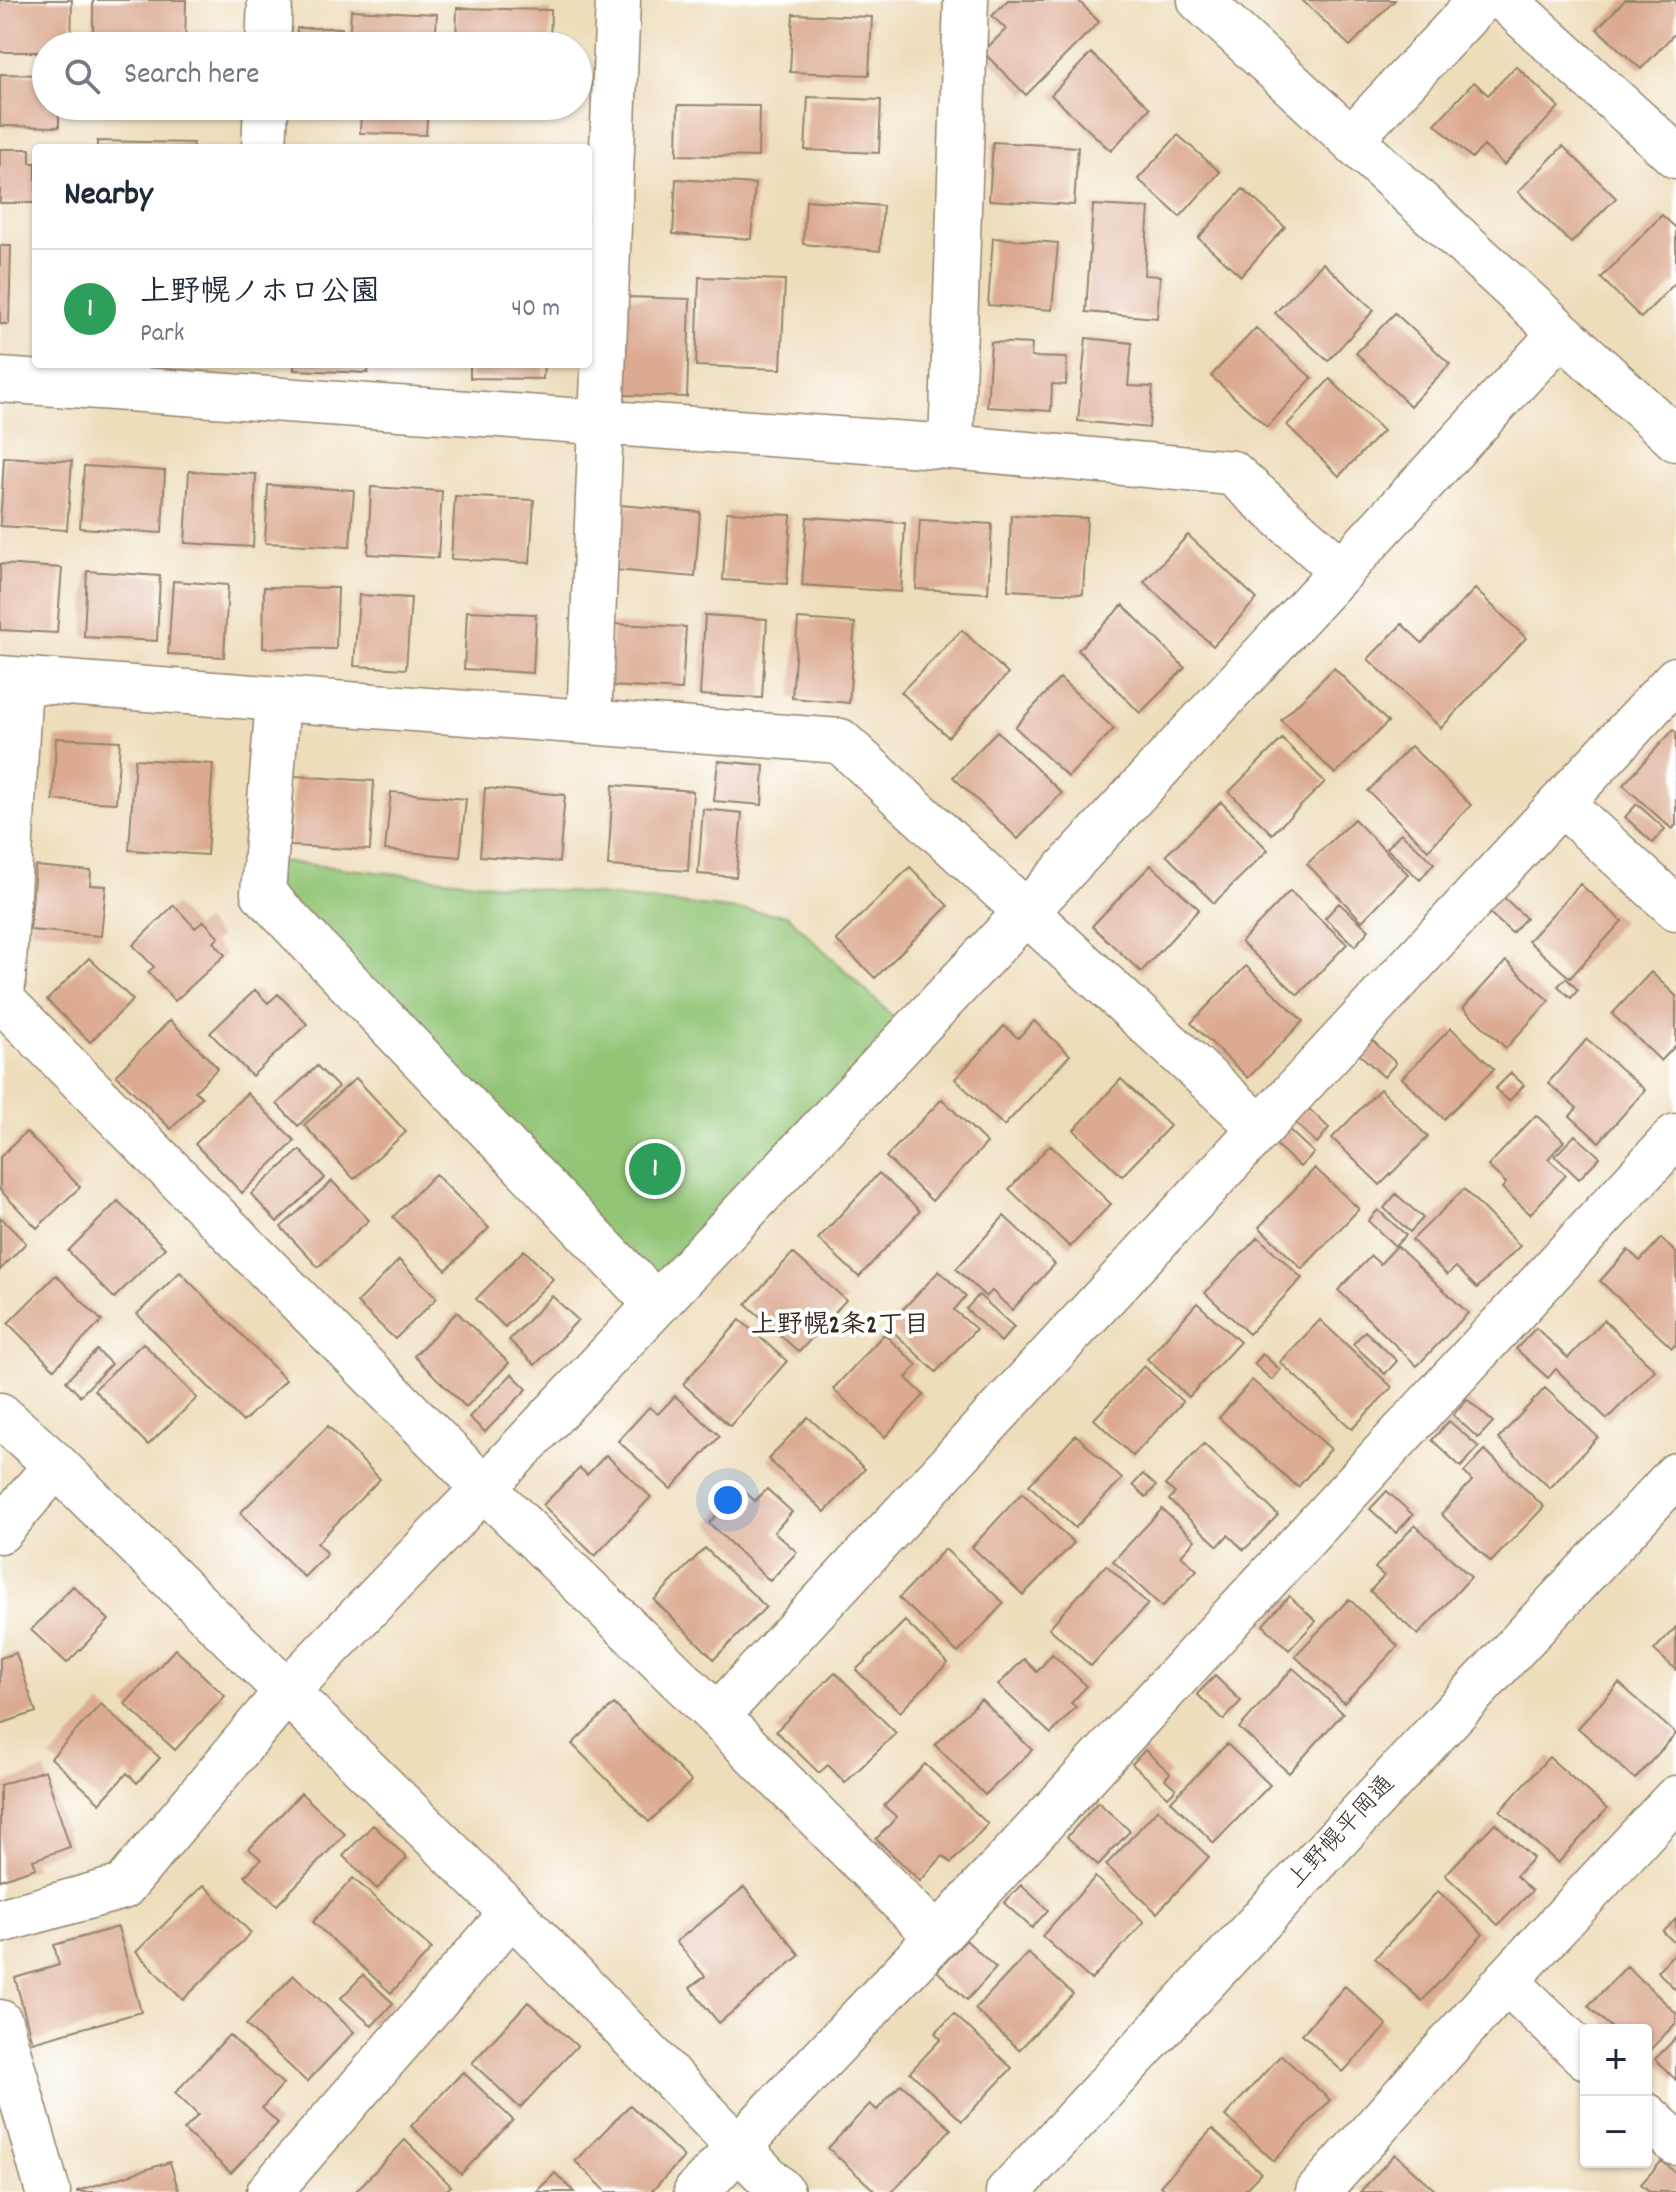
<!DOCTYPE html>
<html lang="en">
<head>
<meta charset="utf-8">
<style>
  body { margin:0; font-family:Dekko,"Klee One",sans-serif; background:#f6f6f7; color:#1f2937 }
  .controls { position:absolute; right:24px; bottom:24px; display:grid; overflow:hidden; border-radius:8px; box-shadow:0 2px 6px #0004 }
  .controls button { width:72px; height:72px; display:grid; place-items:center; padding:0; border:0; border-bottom:2px solid #e0e1e3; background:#fff; color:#1f2937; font:40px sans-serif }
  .you { position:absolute; left:728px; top:1500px; width:28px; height:28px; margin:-20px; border:6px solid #fff; border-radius:50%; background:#1a73e8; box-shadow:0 0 0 12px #1a73e833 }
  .badge { display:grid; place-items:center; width:52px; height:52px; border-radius:50%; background:#1f6fb2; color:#fff; font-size:26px; font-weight:700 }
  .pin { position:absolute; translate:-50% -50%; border:4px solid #fff; box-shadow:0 2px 8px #0006 }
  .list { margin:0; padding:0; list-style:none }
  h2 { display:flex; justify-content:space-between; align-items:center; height:104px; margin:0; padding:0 32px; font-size:34px }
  h2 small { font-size:26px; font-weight:400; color:#747a83 }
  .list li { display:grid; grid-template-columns:52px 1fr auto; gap:24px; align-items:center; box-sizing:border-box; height:120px; padding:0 32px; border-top:2px solid #e0e1e3 }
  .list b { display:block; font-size:30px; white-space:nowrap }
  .list p { margin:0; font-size:26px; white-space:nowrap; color:#747a83 }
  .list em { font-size:26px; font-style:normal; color:#747a83 }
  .icon { flex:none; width:44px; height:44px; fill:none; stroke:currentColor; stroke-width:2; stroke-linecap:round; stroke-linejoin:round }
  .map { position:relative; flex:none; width:1676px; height:2192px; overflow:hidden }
  .search { position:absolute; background:#fff; box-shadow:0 2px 6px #0004; left:32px; top:32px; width:560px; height:88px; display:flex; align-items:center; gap:20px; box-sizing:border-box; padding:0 28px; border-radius:44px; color:#747a83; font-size:30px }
  .panel { position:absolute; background:#fff; box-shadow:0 2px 6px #0004; left:32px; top:144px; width:560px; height:224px; border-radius:8px }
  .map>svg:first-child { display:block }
  .green { fill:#92c576; stroke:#66784a; stroke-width:2 }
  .building { fill:#dbaa91 }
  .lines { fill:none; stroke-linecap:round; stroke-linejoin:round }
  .minor-casing { stroke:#94846c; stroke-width:47 }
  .tertiary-casing { stroke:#94846c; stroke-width:47 }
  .minor { stroke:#fff; stroke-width:44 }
  .tertiary { stroke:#fff; stroke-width:44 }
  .labels { text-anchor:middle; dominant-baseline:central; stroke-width:8; stroke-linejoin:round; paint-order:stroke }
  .street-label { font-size:24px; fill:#3b2a1e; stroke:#fff }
  .neighbourhood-label { font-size:26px; font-weight:bold; fill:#3b2a1e; stroke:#fff }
</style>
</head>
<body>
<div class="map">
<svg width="1676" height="2192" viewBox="0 0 1676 2192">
  <rect width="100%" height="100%" fill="#fff"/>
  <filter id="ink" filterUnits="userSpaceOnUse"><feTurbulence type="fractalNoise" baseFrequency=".0125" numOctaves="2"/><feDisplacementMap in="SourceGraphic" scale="16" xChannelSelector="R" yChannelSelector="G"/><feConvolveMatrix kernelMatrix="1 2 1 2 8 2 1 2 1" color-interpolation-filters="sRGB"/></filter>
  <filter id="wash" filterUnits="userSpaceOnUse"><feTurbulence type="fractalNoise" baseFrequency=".006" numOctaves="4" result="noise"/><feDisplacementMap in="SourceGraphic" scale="32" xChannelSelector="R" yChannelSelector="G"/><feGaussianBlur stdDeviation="1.8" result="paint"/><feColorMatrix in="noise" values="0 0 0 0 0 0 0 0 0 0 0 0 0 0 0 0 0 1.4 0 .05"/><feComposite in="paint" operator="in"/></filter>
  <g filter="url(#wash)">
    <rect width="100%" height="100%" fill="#edb"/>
    <path class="green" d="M265 860 787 915 911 1034 656 1304 263 893Z"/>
    <g id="blocks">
      <path class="building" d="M0 0H72L71 46H46V52H0Z
        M93 0H186L185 46H93Z
        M1008 0H1078L1099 22 1026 95 983 52 1006 29 992 16Z
        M1302 0H1395L1350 46Z
        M1625 0H1676V32L1641 69 1597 29Z
        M457 8 551 10 550 46H456Z
        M351 10 437 14 435 46H349Z
        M793 14 872 17 869 75 790 72Z
        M297 28H342V46H296Z
        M1091 53 1150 108 1111 151 1051 95Z
        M1516 66 1559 107 1504 165 1484 146 1472 158 1435 124 1474 82 1488 95Z
        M0 74 46 75V106H59V127L0 126Z
        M808 97 881 100 879 153 805 150Z
        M678 105 759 106 758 157 677 155Z
        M361 106H428L426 135 360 133Z
        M1178 135 1220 172 1180 217 1138 179Z
        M97 141 193 143V148H97Z
        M993 142 1078 147 1074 205 989 200Z
        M1563 146 1616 198 1571 243 1518 192Z
        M0 149H30V163H36V203H0Z
        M676 179 755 184 751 239 673 234Z
        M1243 189 1285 227 1241 276 1198 238Z
        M806 200 883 206 880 251 803 244Z
        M1093 205 1149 208 1144 275 1160 276 1157 318 1086 312Z
        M1662 215 1676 228V282L1641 318 1601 278Z
        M993 238 1058 243 1052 310 988 305Z
        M0 246H11L9 324H0Z
        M1323 263 1374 310 1328 361 1275 313Z
        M699 277 785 280 781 369 696 366Z
        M627 297 690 299 687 397 623 395Z
        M1395 313 1450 364 1410 406 1356 353Z
        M1256 328 1312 378 1267 427 1211 376Z
        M1086 338 1132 343 1128 386 1153 387 1149 428 1078 421Z
        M991 342 1032 344 1031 357 1067 358 1066 385 1052 384 1051 411 987 407Z
        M294 364H369L368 373 294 370Z
        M470 364H544L543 379 470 378Z
        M1330 379 1383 431 1339 476 1287 425Z
        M4 457 72 461 67 530 0 526Z
        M84 466 165 471 162 533 80 528Z
        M189 471 256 474 253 547 185 543Z
        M268 485 354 490 350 547 265 543Z
        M371 487 442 491 438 558 368 554Z
        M455 496 534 500 530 563 451 559Z
        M620 505 700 512 695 577 614 570Z
        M727 512 791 515 787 584 723 580Z
        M1011 515 1087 518 1083 594 1008 590Z
        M807 517 905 523 901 592 802 585Z
        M920 520 992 524 988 593 916 589Z
        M1188 535 1257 599 1213 646 1144 582Z
        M0 564 62 568 57 633 0 630Z
        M87 571 160 576 157 641 84 637Z
        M173 581 228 585 224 657 168 654Z
        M264 587 338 588 336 649 263 648Z
        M1475 589 1526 638 1441 728 1368 659 1402 624 1422 643Z
        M359 595 411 598 406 669 354 666Z
        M1123 605 1185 668 1140 713 1078 650Z
        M467 611 536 614 533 673 464 669Z
        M705 615 767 619 762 698 700 695Z
        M798 619 855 623 849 703 792 698Z
        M612 624 686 627 682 690 609 686Z
        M962 630 1008 674 948 737 901 692Z
        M1334 668 1388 722 1335 774 1281 720Z
        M1060 678 1114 729 1068 777 1015 727Z
        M1673 730 1676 732V825L1672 829 1623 785Z
        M997 731 1062 793 1018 839 953 777Z
        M56 738 120 741 116 803 53 800Z
        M1282 739 1325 782 1272 834 1229 792Z
        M1411 746 1471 805 1428 850 1368 791Z
        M135 759 213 764 207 855 129 850Z
        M718 761 764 765 762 805 714 801Z
        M294 776 374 781 370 850 290 846Z
        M613 785 693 791 688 871 608 866Z
        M485 788 565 795 559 862 480 856Z
        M391 792 466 799 460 857 385 850Z
        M1221 802 1268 850 1214 903 1166 855Z
        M1637 804 1665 829 1653 843 1625 817Z
        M703 809 742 813 736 877 698 874Z
        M1354 819 1408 874 1362 921 1307 864Z
        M1401 833 1434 863 1420 880 1386 848Z
        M1151 865 1199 909 1141 972 1092 926Z
        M35 866 91 871 90 885 106 886 101 936 30 930Z
        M910 867 948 906 875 978 836 940Z
        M1580 884 1622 921 1570 978 1528 941Z
        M1290 891 1347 944 1298 995 1241 942Z
        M1500 894 1526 918 1512 933 1486 910Z
        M1339 903 1369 930 1355 946 1325 918Z
        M174 905 195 928 204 921 219 937 214 942 225 955 175 1001 148 972 154 967 133 945Z
        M89 958 133 1000 90 1042 47 1000Z
        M1506 961 1549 1001 1506 1048 1463 1008Z
        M1246 966 1303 1021 1248 1078 1191 1023Z
        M1651 972 1676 996V1045L1661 1061 1612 1014Z
        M1566 978 1578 990 1571 998 1558 986Z
        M255 990 268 1003 278 994 307 1024 252 1076 210 1033Z
        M170 1020 218 1068 195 1091 202 1097 171 1129 116 1075Z
        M1034 1021 1070 1055 1004 1126 955 1079 1004 1026 1018 1038Z
        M1451 1028 1494 1069 1444 1119 1402 1078Z
        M1370 1038 1396 1063 1384 1077 1357 1052Z
        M1587 1039 1645 1090 1599 1142 1570 1116 1577 1108 1548 1083Z
        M317 1066 338 1087 298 1126 277 1104Z
        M1511 1073 1524 1085 1509 1101 1495 1089Z
        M356 1078 406 1132 354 1179 304 1125Z
        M1121 1079 1170 1126 1122 1176 1074 1130Z
        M1380 1089 1428 1137 1380 1185 1332 1138Z
        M247 1093 295 1141 242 1193 195 1144Z
        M942 1099 987 1143 932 1201 886 1157Z
        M1304 1104 1329 1128 1317 1143 1290 1118Z
        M1536 1115 1564 1141 1548 1159 1566 1175 1530 1214 1502 1188 1506 1183 1488 1166Z
        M1287 1128 1314 1153 1300 1167 1273 1142Z
        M26 1132 80 1187 37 1228 0 1190V1157Z
        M1575 1135 1600 1157 1579 1179 1555 1156Z
        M1050 1145 1111 1204 1070 1247 1009 1189Z
        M300 1150 325 1178 277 1222 251 1194Z
        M1315 1168 1359 1209 1302 1269 1259 1227Z
        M879 1173 920 1211 859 1277 818 1239Z
        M435 1174 489 1228 446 1270 393 1217Z
        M332 1181 369 1220 318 1267 281 1227Z
        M1464 1189 1520 1246 1477 1288 1456 1267 1447 1275 1412 1240Z
        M1396 1194 1423 1218 1410 1232 1384 1208Z
        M118 1201 165 1248 114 1298 68 1251Z
        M1378 1210 1406 1235 1395 1246 1368 1221Z
        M1004 1216 1055 1264 1012 1310 992 1291 986 1297 956 1269Z
        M0 1217 26 1243 0 1270Z
        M1258 1237 1302 1278 1249 1334 1205 1293Z
        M1661 1238 1676 1253V1344L1672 1348 1600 1281 1628 1250 1640 1261Z
        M1397 1246 1468 1313 1417 1366 1338 1290 1371 1256 1380 1264Z
        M524 1250 553 1279 505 1327 476 1299Z
        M793 1253 846 1300 799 1352 746 1304Z
        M399 1260 437 1298 395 1339 357 1303Z
        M939 1271 966 1296 954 1310 976 1329 936 1372 887 1326Z
        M180 1272 286 1380 243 1422 137 1314Z
        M56 1275 102 1321 54 1369 8 1323Z
        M979 1295 1014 1327 1001 1342 966 1309Z
        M552 1296 578 1320 535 1365 509 1340Z
        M1197 1303 1240 1342 1189 1397 1147 1359Z
        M457 1312 509 1363 466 1407 414 1356Z
        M740 1320 787 1361 730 1426 683 1384Z
        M1320 1320 1392 1387 1352 1429 1280 1362Z
        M1604 1320 1655 1370 1607 1419 1556 1369 1548 1378 1516 1349 1536 1328 1568 1358Z
        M1365 1331 1397 1361 1385 1374 1353 1344Z
        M884 1334 917 1365 906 1378 924 1395 885 1437 833 1389Z
        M143 1343 197 1398 148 1445 94 1390Z
        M97 1350 111 1364 80 1396 66 1381Z
        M1263 1354 1280 1370 1272 1380 1254 1364Z
        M1144 1366 1183 1402 1133 1456 1094 1419Z
        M512 1374 527 1389 485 1432 469 1417Z
        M1252 1380 1331 1449 1298 1487 1219 1418Z
        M1545 1388 1598 1437 1550 1488 1498 1439Z
        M675 1396 720 1436 671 1489 618 1441 649 1407 658 1414Z
        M1467 1399 1493 1422 1478 1438 1453 1415Z
        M808 1417 865 1469 825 1512 768 1459Z
        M1449 1421 1479 1447 1461 1467 1432 1440Z
        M328 1426 380 1479 317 1543 327 1554 304 1577 240 1513Z
        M1076 1435 1122 1479 1075 1528 1029 1485Z
        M1204 1444 1278 1515 1244 1550 1228 1535 1218 1546 1169 1500 1175 1493 1165 1485Z
        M1485 1450 1544 1507 1491 1562 1441 1514 1472 1481 1464 1472Z
        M606 1455 651 1497 595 1556 543 1505 580 1468 587 1475Z
        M1143 1474 1156 1486 1146 1497 1133 1485Z
        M741 1488 755 1501 767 1489 792 1512 774 1532 797 1552 770 1581 709 1523Z
        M1387 1491 1413 1515 1396 1533 1370 1509Z
        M1022 1493 1074 1543 1023 1595 972 1547Z
        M1162 1509 1195 1540 1181 1555 1197 1570 1162 1607 1113 1561Z
        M1415 1525 1471 1577 1418 1635 1370 1591 1384 1576 1375 1568Z
        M705 1548 766 1607 714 1659 654 1600Z
        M945 1549 1004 1603 958 1653 899 1598Z
        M1106 1565 1148 1604 1091 1666 1049 1628Z
        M73 1586 109 1620 67 1663 31 1630Z
        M1289 1596 1316 1621 1289 1650 1263 1625Z
        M1349 1599 1398 1646 1344 1703 1295 1656Z
        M905 1621 948 1663 900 1712 856 1670Z
        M1676 1627V1670L1654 1650Z
        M175 1649 225 1696 175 1750 125 1704Z
        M16 1653 36 1712 0 1724V1658Z
        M1052 1654 1087 1686 1071 1703 1076 1707 1051 1734 998 1685 1024 1659 1037 1672Z
        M1293 1668 1343 1713 1289 1773 1239 1728Z
        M835 1672 896 1733 845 1783 828 1765 819 1773 776 1731Z
        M1215 1676 1241 1701 1224 1720 1197 1694Z
        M1619 1683 1676 1734 1635 1779 1578 1728Z
        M981 1699 1032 1750 985 1795 935 1745Z
        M101 1704 160 1758 137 1783 127 1773 100 1803 51 1758Z
        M614 1704 691 1781 649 1822 572 1744Z
        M1227 1744 1270 1785 1214 1843 1171 1801Z
        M1145 1750 1170 1773 1165 1779 1176 1789 1168 1797 1132 1764Z
        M1549 1757 1607 1809 1558 1863 1500 1811Z
        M925 1764 988 1824 951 1863 943 1856 920 1881 876 1839 897 1817 884 1806Z
        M45 1770 70 1847 33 1860 36 1868 0 1880V1785Z
        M301 1793 345 1834 277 1905 245 1876 261 1859 249 1849Z
        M1098 1802 1130 1831 1098 1865 1067 1837Z
        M1158 1809 1209 1857 1157 1913 1106 1865Z
        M1495 1823 1533 1858 1516 1876 1532 1891 1498 1925 1445 1875Z
        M373 1825 407 1858 377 1889 343 1856Z
        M1095 1877 1144 1922 1091 1980 1042 1936Z
        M353 1878 432 1949 391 1993 313 1922Z
        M204 1885 251 1933 183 2000 136 1952Z
        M1021 1885 1048 1910 1032 1928 1004 1903Z
        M744 1887 800 1955 719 2023 690 1988 705 1976 676 1942Z
        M1438 1891 1483 1934 1422 2001 1375 1958Z
        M1676 1919V1944L1663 1932Z
        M118 1927 141 2012 32 2042 15 1978 59 1965 54 1945Z
        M966 1940 996 1968 967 2000 937 1971Z
        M1676 1952V1990L1657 1971Z
        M1028 1953 1073 1994 1019 2050 975 2009Z
        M1627 1966 1676 2013V2023L1646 2054V2030H1614L1588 2006Z
        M294 1975 354 2032 307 2082 246 2025Z
        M363 1975 393 2003 372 2026 341 1998Z
        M1345 1986 1387 2025 1343 2072 1302 2034Z
        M528 2002 577 2046 520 2108 472 2063Z
        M954 2014 1012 2068 962 2121 910 2072 941 2039 935 2033Z
        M229 2035 283 2084 262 2108 278 2123 231 2173 184 2130 198 2115 175 2093Z
        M1676 2038V2080L1655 2059Z
        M1281 2055 1330 2100 1274 2161 1225 2116Z
        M463 2072 513 2120 461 2174 411 2126Z
        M901 2084 951 2129 892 2192H876L828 2148 870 2104 877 2110Z
        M630 2105 684 2157 651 2192H607L575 2161Z
        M1212 2129 1261 2173 1243 2192H1167L1160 2186Z
        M405 2140 451 2186 445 2192H355Z
        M1395 2154 1437 2192H1360Z
        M1662 2161 1676 2173V2192H1650L1641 2184Z
        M170 2162 179 2192H77V2191Z
        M555 2173 574 2192H536Z"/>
    </g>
  </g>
  <g filter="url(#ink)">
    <use href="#blocks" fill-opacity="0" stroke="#94846c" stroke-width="2"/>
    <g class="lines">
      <defs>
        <path id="minor" d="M1200 0 1676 439
          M1505 0 1676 156
          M268 46 270 0
          M1351 139 1481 0
          M264 148 266 106
          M0 380 951 447 1232 473 1342 571
          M951 447 966 0
          M0 678 840 741 1261 1128
          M20 680 2 1000 484 1488 717 1716 937 1937
          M278 699 263 893 656 1304
          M589 722 618 0
          M1561 803 1676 908
          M0 1415 56 1465 512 1913 782 2192
          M0 1531 56 1465
          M717 1716 1676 679
          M0 1921 123 1887 286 1692 484 1488 1026 912 1561 333
          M1506 1981 1586 2057
          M0 2022 48 2192
          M1646 2115 1676 2143
          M269 2192 512 1913
          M696 2192 937 1937 1676 1136
          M1318 2192 1506 1981 1676 1798"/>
        <path id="tertiary" d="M1008 2192 1676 1475"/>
      </defs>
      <use href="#minor" class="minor-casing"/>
      <use href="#tertiary" class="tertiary-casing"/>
      <use href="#minor" class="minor"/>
      <use href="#tertiary" class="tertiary"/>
    </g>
  </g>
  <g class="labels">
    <g class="street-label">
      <text transform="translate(1342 1833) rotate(-47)">上野幌平岡通</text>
    </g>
    <g class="neighbourhood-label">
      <text x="840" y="1326">上野幌2条2丁目</text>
    </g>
  </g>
</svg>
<div class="controls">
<button>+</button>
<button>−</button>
</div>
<div class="you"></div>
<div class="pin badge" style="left:655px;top:1169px;background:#2e9e5b">1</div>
<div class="search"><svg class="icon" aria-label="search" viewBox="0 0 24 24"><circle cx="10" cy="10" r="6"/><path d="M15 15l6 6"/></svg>Search here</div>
<section class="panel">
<h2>Nearby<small></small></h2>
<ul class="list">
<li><span class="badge" style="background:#2e9e5b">1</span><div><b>上野幌ノホロ公園</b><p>Park</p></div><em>40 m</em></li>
</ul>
</section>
</div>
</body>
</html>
